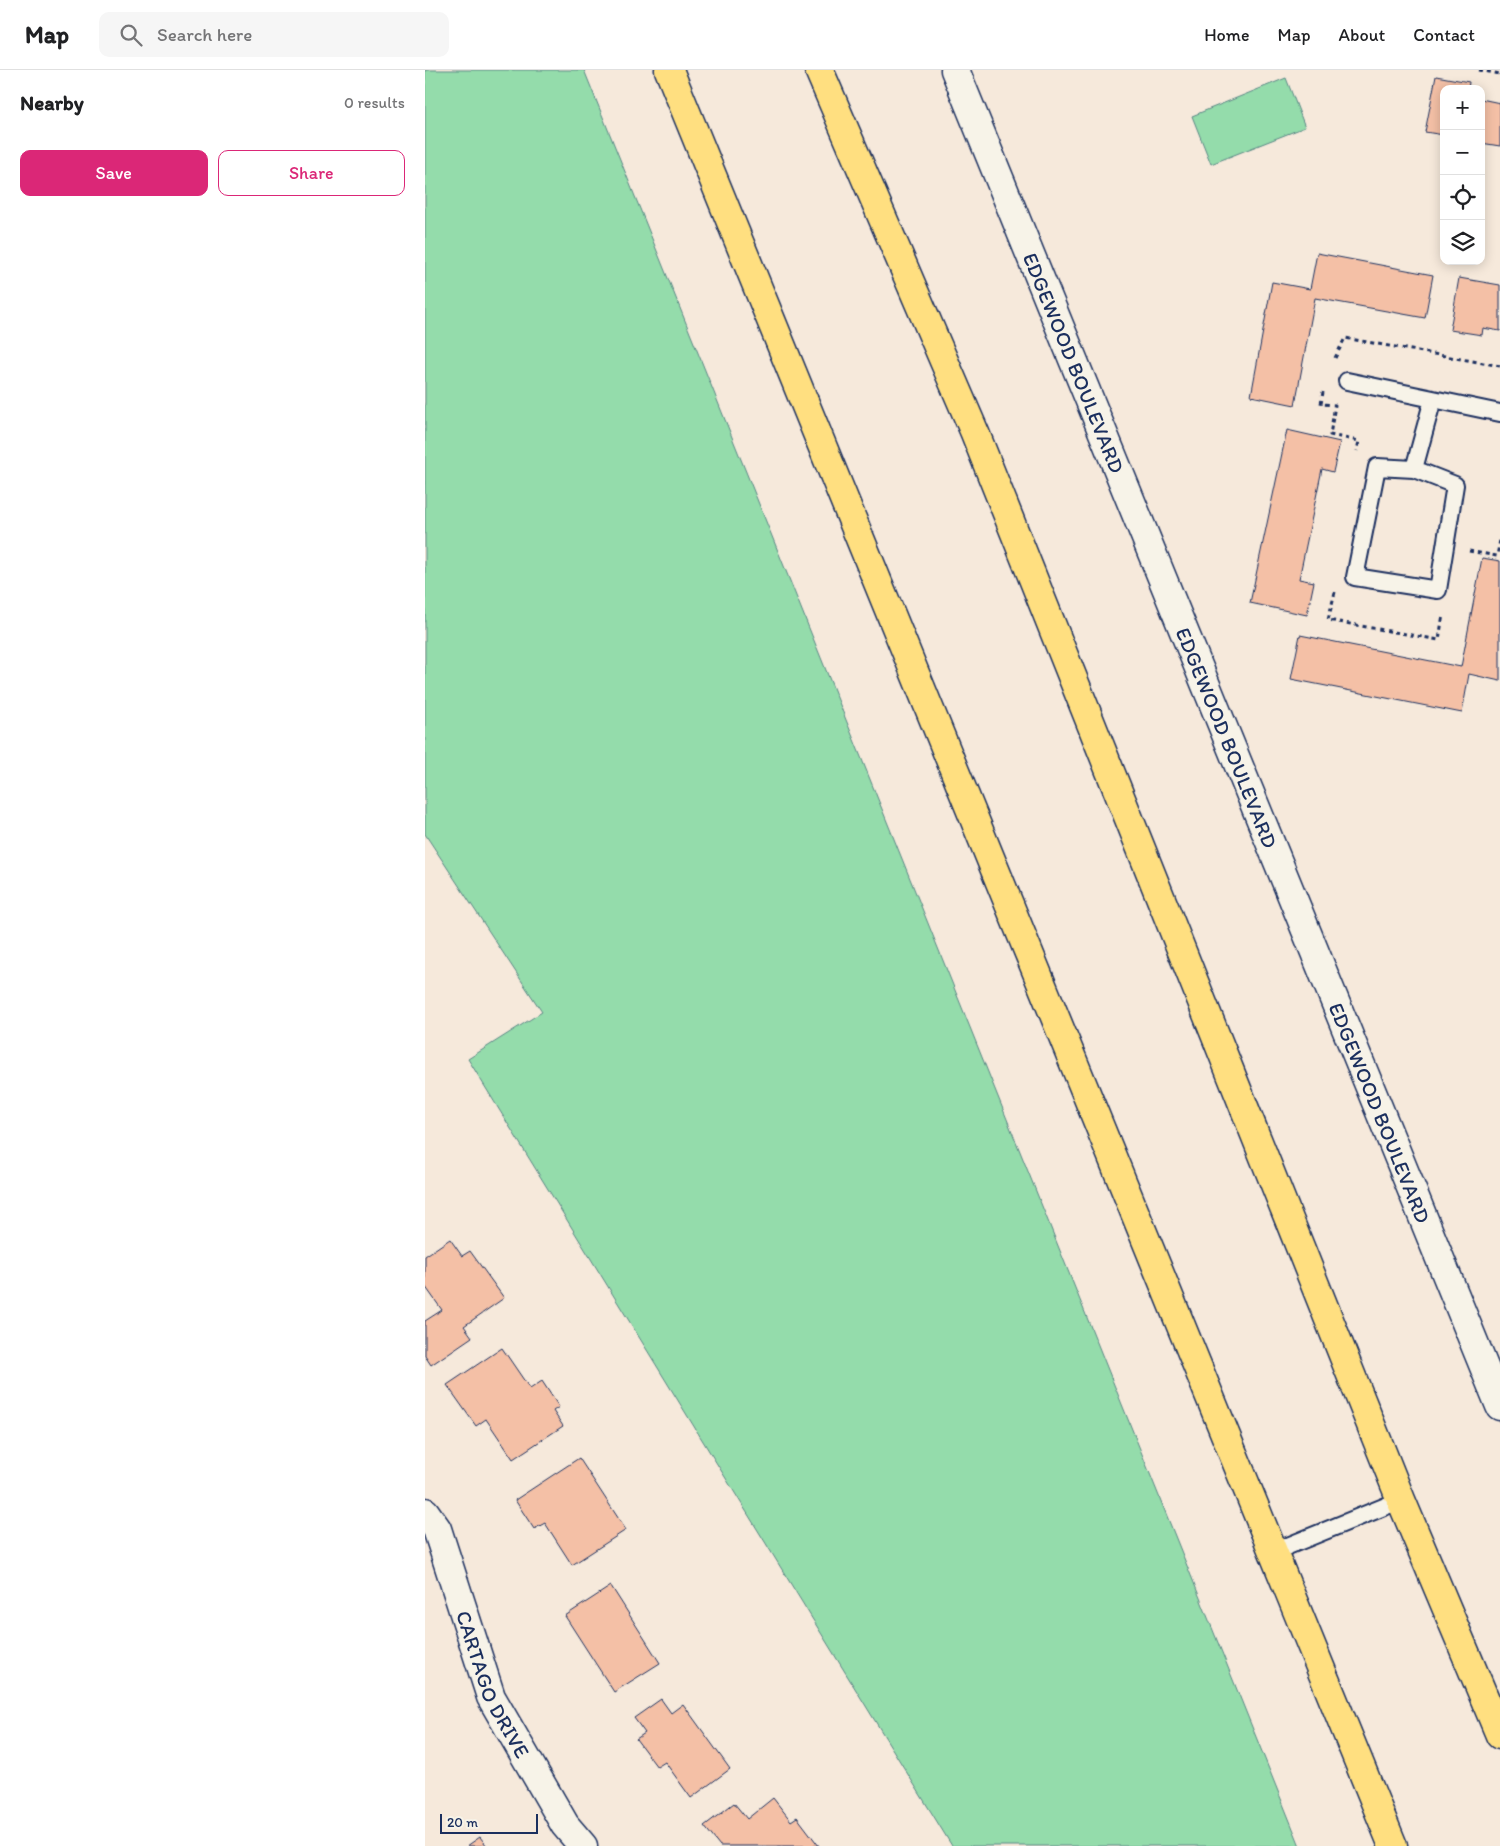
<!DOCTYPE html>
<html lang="en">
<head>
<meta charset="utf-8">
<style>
  body { margin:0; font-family:Itim,sans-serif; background:#f6f6f6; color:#202124 }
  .controls { position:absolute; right:15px; top:15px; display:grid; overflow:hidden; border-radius:10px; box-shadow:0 2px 12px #0003 }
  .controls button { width:45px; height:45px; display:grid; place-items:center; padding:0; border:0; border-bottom:1px solid #e0e0e0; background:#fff; color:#202124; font:25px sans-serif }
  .scale { position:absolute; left:15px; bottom:12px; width:98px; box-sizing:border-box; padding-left:5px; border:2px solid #1b2f5e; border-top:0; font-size:14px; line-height:18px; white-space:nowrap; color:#1b2f5e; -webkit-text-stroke:4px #f7f3e8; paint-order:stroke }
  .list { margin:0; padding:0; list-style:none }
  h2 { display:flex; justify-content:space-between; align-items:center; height:65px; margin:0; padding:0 20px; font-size:21px }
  h2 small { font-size:16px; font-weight:400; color:#757577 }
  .actions { display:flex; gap:10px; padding:15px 20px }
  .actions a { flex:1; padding:11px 0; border:1px solid #db2777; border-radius:10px; text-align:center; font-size:18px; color:#db2777 }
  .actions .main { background:#db2777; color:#fff }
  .icon { flex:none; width:28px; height:28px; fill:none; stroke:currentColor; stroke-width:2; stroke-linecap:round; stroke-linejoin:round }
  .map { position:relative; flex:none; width:1075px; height:1776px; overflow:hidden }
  header { display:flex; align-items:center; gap:30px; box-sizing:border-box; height:70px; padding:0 25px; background:#fff; border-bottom:1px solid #e0e0e0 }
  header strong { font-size:24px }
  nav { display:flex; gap:28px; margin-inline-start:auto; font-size:18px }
  .search { width:350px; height:45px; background:#f6f6f6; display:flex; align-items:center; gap:12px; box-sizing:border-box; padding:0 18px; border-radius:10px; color:#757577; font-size:19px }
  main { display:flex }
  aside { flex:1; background:#fff }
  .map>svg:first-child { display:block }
  .green { fill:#94dcab; stroke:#588684 }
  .building { fill:#f4c0a6; stroke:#1b2f5e }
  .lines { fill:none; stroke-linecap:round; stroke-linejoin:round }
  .lane-casing { stroke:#1b2f5e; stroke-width:20 }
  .street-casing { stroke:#1b2f5e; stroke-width:31 }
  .secondary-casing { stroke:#1b2f5e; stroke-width:31 }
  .highway-casing { stroke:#1b2f5e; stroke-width:31 }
  .path { stroke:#1b2f5e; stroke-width:3; stroke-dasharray:4 4; stroke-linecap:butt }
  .lane { stroke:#f7f3e8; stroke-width:16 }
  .street { stroke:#f7f3e8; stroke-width:28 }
  .secondary { stroke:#f7f3e8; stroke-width:28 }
  .highway { stroke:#ffdf80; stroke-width:28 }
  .labels { text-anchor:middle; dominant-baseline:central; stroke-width:5; stroke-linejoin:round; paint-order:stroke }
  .street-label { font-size:21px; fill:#1b2f5e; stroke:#f7f3e8 }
</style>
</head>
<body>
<header>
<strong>Map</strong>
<div class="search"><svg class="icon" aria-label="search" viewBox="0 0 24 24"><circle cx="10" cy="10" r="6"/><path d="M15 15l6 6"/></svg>Search here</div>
<nav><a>Home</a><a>Map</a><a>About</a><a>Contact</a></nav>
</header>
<main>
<aside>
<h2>Nearby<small>0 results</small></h2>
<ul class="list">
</ul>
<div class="actions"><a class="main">Save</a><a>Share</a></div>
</aside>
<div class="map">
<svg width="1075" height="1776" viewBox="0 0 1075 1776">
  <rect width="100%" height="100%" fill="#f6e9db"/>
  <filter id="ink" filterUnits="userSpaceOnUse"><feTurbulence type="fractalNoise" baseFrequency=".02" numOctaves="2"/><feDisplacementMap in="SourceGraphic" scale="10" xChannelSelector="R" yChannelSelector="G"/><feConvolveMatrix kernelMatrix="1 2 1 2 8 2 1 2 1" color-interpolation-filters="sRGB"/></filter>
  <g filter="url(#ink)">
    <path class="green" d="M0 0H159L875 1776H527L43 989 117 942 0 764Z
      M861 8 880 57 786 94 767 46Z"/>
    <path class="building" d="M1011 6 1044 12 1043 19H1019V65L1000 62Z
      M1056 29 1075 33V76L1056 73Z
      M892 183 1008 205 1000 248 890 228 870 335 826 326 847 212 885 219Z
      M1034 208 1075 215V261L1058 258 1057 265 1025 260Z
      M862 360 915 372 908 402 897 399 874 509 889 512 882 545 825 533Z
      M1057 488 1075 491V611L1044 604 1037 643 866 609 875 565 1036 597Z
      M25 1169 37 1186 45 1181 79 1228 39 1256 47 1267 6 1295 0 1286V1251L17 1240 0 1216V1186Z
      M77 1278 105 1319 117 1311 134 1337 128 1341 138 1356 88 1389 61 1349 51 1356 22 1315Z
      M154 1388 201 1460 147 1495 120 1453 109 1459 90 1430Z
      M186 1516 235 1593 189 1622 140 1546Z
      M236 1629 246 1643 258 1634 305 1699 266 1728 240 1692 232 1697 211 1669 220 1663 209 1648Z
      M348 1728 366 1751 372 1747 394 1776H295L279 1756 309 1733 322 1749Z
      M55 1767 62 1776H42Z"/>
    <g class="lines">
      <defs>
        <path id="lane" d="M922 311 1075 343
          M989 399 1030 415 1013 520 930 507 952 397 989 399 1008 329
          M848 1482 976 1430"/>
        <g id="street">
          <path id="s1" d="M0 1442 12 1459 66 1627 140 1755 158 1776"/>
        </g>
        <g id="secondary">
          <path id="s2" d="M530 0 1075 1336"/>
        </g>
        <path id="highway" d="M244 0 968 1776
          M394 0 550 363 976 1430 1075 1665"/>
      </defs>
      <use href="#lane" class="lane-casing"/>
      <use href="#street" class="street-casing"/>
      <use href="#secondary" class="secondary-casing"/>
      <use href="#highway" class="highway-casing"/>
      <path class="path" d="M1054 0 1075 4
        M910 288 920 268 1075 296
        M898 322 896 334 910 335 905 365 934 371 932 381
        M1044 481 1072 486 1075 470
        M910 522 903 550 1014 570 1018 544"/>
      <use href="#lane" class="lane"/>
      <use href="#street" class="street"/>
      <use href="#secondary" class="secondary"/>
      <use href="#highway" class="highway"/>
    </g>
  </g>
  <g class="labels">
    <g class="street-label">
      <text stroke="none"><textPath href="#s2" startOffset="316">EDGEWOOD BOULEVARD</textPath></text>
      <text stroke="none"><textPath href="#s2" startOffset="721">EDGEWOOD BOULEVARD</textPath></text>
      <text stroke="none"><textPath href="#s2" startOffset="1126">EDGEWOOD BOULEVARD</textPath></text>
      <text stroke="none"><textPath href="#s1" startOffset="186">CARTAGO DRIVE</textPath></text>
    </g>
  </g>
</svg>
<div class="controls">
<button>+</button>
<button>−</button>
<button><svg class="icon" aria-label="locate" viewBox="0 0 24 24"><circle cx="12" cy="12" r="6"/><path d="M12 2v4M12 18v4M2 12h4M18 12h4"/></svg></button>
<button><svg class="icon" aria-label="layers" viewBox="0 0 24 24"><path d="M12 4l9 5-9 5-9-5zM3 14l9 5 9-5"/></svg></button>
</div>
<div class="scale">20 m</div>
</div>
</main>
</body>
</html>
